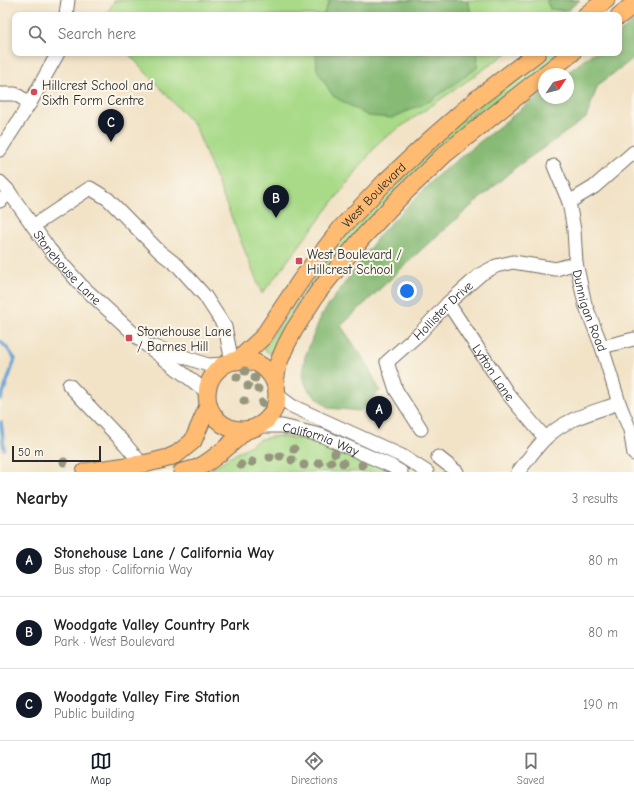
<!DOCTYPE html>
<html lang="en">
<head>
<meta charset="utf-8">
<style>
  body { margin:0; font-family:"Comic Neue",sans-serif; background:#f6f6f6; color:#202124 }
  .compass { position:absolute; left:538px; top:68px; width:36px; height:36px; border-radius:50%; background:#fff; box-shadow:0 2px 6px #0003; rotate:55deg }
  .scale { position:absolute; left:12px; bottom:10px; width:89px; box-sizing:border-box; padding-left:4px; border:2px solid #2b2b2b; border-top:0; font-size:11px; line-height:14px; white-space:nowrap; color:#2b2b2b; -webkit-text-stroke:3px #fbf7ec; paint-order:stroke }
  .you { position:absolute; left:407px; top:291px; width:14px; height:14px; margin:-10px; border:3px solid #fff; border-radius:50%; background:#1a73e8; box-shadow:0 0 0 6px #1a73e833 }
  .badge { display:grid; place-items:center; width:26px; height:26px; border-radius:50%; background:#111827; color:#fff; font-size:13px; font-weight:700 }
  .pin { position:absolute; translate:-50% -33px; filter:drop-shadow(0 1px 2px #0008) }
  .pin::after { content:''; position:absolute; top:21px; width:14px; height:12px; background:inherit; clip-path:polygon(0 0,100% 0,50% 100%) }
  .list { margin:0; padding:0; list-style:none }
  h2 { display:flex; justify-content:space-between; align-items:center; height:52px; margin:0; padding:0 16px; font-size:17px }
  h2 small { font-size:13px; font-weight:400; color:#757577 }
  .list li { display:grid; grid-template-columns:26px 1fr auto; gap:12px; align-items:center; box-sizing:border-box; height:72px; padding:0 16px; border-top:1px solid #e0e0e0 }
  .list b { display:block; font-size:15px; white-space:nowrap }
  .list p { margin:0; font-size:13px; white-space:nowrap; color:#757577 }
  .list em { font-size:13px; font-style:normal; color:#757577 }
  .icon { flex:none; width:22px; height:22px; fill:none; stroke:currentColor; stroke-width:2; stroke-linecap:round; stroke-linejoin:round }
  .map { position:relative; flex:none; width:634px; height:472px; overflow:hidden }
  .search { position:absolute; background:#fff; box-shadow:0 2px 6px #0003; left:12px; right:12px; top:12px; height:44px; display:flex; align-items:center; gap:10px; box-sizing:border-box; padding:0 14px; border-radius:8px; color:#757577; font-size:15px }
  .sheet { height:268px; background:#fff }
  nav { display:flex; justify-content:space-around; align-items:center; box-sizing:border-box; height:56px; border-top:1px solid #e0e0e0; background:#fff; font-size:11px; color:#757577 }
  nav a { display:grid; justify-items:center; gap:2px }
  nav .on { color:#111827 }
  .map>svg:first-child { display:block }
  .green { fill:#a8da88; stroke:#6a825a }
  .forest { fill:#86ba74; stroke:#587250 }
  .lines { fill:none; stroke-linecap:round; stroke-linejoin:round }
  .stream { stroke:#61a0d3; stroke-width:3.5 }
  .minor-casing { stroke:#716b62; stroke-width:15 }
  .major-casing { stroke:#716b62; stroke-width:19 }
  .minor { stroke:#fff; stroke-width:13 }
  .major { stroke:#ffbb71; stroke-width:17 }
  .tree { fill:#96967e }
  .poi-dot { fill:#d1495b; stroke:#fbf7ec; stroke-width:1.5 }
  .labels { text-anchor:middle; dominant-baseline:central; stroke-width:4; stroke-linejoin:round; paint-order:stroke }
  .poi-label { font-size:13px; fill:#2b2b2b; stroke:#fbf7ec; text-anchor:start }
  .street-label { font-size:13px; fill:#2b2b2b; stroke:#fbf7ec }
</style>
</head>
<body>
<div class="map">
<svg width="634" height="472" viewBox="0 0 634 472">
  <rect width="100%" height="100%" fill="#fbf7ec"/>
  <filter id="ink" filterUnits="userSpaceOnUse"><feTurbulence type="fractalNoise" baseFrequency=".025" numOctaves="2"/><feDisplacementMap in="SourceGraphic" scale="8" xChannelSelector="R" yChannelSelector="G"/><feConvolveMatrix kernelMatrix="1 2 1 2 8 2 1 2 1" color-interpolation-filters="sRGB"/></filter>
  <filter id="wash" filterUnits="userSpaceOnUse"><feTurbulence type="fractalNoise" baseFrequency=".012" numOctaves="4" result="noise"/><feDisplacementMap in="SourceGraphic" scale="16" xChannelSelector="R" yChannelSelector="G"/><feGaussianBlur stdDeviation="0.9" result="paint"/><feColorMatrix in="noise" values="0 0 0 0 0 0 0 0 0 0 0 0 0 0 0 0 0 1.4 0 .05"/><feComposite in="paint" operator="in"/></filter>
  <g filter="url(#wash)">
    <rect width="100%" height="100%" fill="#f2e3c7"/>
    <path class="green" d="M115 0H580L561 15H106Z
      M128 53H507L379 142 262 294 195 126Z
      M547 53H563L449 143 291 323 271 354 263 349 342 239 391 187 439 138Z
      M278 436 327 443 394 472H205L261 439Z"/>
    <path class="forest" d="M330 0H467L472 15H323Z
      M546 0H580L567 11 550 9Z
      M634 21V58L598 85 586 118 516 167 422 249 341 326 365 361 380 391 360 411 329 408 308 390 302 375 305 357 321 316 380 234 438 175 544 91V98H568V74H566L593 53H619V33Z
      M316 53H478L477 68 430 101 392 118 368 116 333 96 317 70Z"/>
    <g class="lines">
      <path class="stream" d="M0 341 7 348 15 359 1 399
        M1 422 4 449"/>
    </g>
  </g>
  <g filter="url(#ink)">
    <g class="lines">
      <defs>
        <g id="minor">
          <path d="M66 15 68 0"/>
          <path d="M0 94H15L30 103 58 53"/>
          <path d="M0 150 30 103"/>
          <path id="s1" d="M554 166 569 202 574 230 576 263 585 304 602 347 619 403 630 430 634 454"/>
          <path id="s2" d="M0 182 7 189 50 250 81 285 145 344 207 392"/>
          <path d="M0 201 10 193"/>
          <path d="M569 202 594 187 634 152"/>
          <path d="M33 226 90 188 108 199 160 252 178 266 205 296 225 327 232 362"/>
          <path id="s3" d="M448 303 508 394 545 438"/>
          <path d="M155 347 208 365 225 364"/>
          <path d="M602 347 634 339"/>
          <path d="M69 385 125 444 142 464"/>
          <path d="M277 395 292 406 402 456 427 472"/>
          <path id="s4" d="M261 426H282L320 435 391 466 401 472"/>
          <path id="s5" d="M421 429 396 390 387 362 420 333 448 303 481 274 496 266 513 262 556 269 576 263"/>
          <path d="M438 457 457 472"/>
          <path d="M518 472C527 461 536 447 546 438 566 418 594 412 619 403"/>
        </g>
        <g id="major">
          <path d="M586 15 606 0"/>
          <path d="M619 16 634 4"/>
          <path d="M545 74 572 53"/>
          <circle cx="242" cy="395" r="35"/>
          <path id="s6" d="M237 361 263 337 301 280 342 227 386 181 431 139 478 98 537 53"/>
          <path d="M275 382 278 364 286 345 294 330 318 292 362 238 402 195 445 154 544 75"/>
          <path d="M85 472 148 463 168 458 177 454 193 441 208 406"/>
          <path d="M182 472C186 471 191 470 195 469 211 463 233 442 246 430"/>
        </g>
      </defs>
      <use href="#minor" class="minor-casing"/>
      <use href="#major" class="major-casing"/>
      <use href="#minor" class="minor"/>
      <use href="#major" class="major"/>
    </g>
    <g class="tree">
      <circle cx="245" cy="371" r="4.5"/>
      <circle cx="237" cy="377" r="4.5"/>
      <circle cx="255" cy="378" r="4.5"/>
      <circle cx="248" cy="386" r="4.5"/>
      <circle cx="258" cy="389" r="4.5"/>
      <circle cx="244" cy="401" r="4.5"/>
      <circle cx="262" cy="403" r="4.5"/>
      <circle cx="294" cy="449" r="4.5"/>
      <circle cx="335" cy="453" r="4.5"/>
      <circle cx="280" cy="456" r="4.5"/>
      <circle cx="270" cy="457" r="4.5"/>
      <circle cx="292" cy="460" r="4.5"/>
      <circle cx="64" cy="462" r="4.5"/>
      <circle cx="252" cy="462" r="4.5"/>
      <circle cx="331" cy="462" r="4.5"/>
      <circle cx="319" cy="463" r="4.5"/>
      <circle cx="343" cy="463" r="4.5"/>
      <circle cx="241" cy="465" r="4.5"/>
      <circle cx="304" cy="465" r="4.5"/>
      <circle cx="362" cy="465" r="4.5"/>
    </g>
  </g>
  <g class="poi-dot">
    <circle cx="34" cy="92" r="4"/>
    <rect x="295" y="257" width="8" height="8" rx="2"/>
    <rect x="125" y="334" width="8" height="8" rx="2"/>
  </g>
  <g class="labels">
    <g class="poi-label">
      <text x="42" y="85">Hillcrest School and<tspan x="42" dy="15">Sixth Form Centre</tspan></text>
      <text x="307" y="254">West Boulevard /<tspan x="307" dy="15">Hillcrest School</tspan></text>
      <text x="137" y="331">Stonehouse Lane<tspan x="137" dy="15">/ Barnes Hill</tspan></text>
    </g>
    <g class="street-label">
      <text stroke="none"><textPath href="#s6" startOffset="216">West Boulevard</textPath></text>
      <text stroke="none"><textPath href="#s2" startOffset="109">Stonehouse Lane</textPath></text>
      <text stroke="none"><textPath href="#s5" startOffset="152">Hollister Drive</textPath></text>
      <text stroke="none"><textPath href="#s1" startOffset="150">Dunnigan Road</textPath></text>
      <text stroke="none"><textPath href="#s3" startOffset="83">Lytton Lane</textPath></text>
      <text stroke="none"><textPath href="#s4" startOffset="62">California Way</textPath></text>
    </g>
  </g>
</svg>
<svg class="compass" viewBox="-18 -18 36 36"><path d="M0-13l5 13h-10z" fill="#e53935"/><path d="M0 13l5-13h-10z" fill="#757577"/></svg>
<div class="scale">50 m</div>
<div class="you"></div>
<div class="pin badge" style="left:379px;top:429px">A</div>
<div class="pin badge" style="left:276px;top:218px">B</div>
<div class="pin badge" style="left:111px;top:142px">C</div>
<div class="search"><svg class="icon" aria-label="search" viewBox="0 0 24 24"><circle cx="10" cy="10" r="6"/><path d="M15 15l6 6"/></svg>Search here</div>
</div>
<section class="sheet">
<h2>Nearby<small>3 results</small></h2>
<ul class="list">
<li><span class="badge">A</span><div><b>Stonehouse Lane / California Way</b><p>Bus stop · California Way</p></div><em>80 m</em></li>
<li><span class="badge">B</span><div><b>Woodgate Valley Country Park</b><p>Park · West Boulevard</p></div><em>80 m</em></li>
<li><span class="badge">C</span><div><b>Woodgate Valley Fire Station</b><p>Public building</p></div><em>190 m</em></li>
</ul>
</section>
<nav>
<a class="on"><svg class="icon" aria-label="map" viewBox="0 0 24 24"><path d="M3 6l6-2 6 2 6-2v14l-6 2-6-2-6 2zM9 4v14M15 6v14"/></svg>Map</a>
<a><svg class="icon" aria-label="directions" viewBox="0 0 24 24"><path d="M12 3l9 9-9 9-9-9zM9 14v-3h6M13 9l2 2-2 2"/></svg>Directions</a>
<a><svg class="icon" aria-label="saved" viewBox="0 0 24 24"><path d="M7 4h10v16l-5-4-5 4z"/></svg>Saved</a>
</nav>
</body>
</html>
